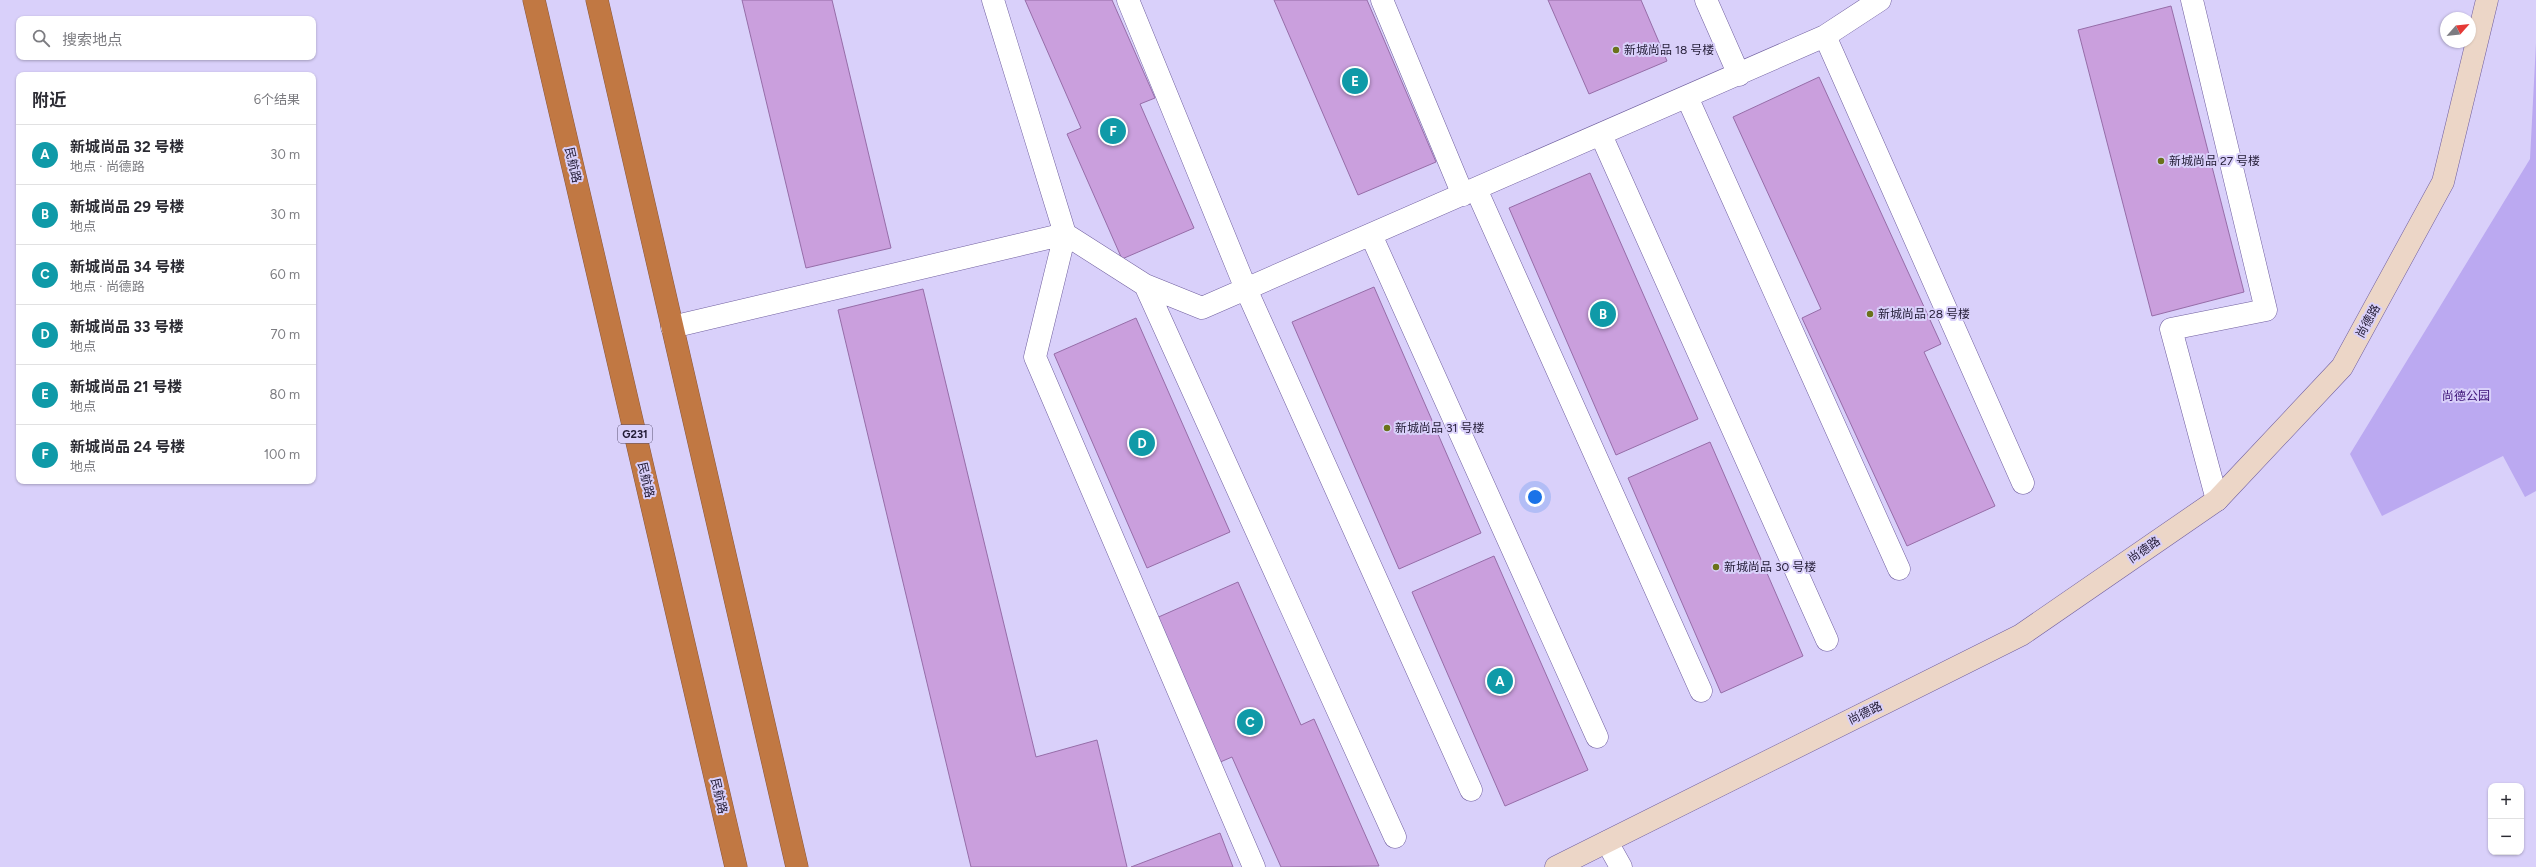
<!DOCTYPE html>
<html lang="zh">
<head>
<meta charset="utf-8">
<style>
  body { margin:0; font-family:Figtree,"Noto Sans SC",sans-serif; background:#f7f7f7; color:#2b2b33 }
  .controls { position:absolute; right:12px; bottom:12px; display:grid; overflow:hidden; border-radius:8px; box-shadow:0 1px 3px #0004 }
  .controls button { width:36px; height:36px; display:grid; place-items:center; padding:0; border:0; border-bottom:1px solid #e1e1e2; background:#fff; color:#2b2b33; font:20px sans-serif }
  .compass { position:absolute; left:2440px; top:12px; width:36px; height:36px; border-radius:50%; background:#fff; box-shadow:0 1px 3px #0004; rotate:63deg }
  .you { position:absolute; left:1535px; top:497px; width:14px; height:14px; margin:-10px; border:3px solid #fff; border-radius:50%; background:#1a73e8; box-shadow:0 0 0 6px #1a73e833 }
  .badge { display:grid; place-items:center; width:26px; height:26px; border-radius:50%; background:#111827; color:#fff; font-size:13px; font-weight:700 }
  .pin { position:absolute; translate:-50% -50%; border:2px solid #fff; box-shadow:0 1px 4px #0006 }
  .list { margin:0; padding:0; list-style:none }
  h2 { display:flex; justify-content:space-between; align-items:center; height:52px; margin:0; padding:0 16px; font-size:17px }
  h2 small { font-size:13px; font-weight:400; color:#7c7c81 }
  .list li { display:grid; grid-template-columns:26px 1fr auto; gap:12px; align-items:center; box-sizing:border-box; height:60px; padding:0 16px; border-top:1px solid #e1e1e2 }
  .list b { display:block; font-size:15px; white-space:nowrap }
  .list p { margin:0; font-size:13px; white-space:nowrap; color:#7c7c81 }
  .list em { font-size:13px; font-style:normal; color:#7c7c81 }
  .icon { flex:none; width:22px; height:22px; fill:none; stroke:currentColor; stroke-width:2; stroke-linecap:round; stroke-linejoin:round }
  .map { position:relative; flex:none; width:2536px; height:867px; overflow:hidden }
  .search { position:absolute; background:#fff; box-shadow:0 1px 3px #0004; left:16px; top:16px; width:300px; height:44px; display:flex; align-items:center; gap:10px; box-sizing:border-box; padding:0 14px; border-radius:8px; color:#7c7c81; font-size:15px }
  .panel { position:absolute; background:#fff; box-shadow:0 1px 3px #0004; left:16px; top:72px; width:300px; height:412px; border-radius:8px }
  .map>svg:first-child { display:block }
  .green { fill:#bba9f1 }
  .building { fill:#ca9fdd; stroke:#966da8 }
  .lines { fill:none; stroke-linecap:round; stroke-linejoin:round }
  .street-casing { stroke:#705f9f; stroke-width:23 }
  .secondary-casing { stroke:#705f9f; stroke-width:23 }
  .highway-casing { stroke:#89573e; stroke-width:23 }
  .street { stroke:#fff; stroke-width:22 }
  .secondary { stroke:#ecd6c7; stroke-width:22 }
  .highway { stroke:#c17843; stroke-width:22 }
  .poi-dot { fill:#6a721b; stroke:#d9d0fa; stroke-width:1.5 }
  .labels { text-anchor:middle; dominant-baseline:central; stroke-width:4; stroke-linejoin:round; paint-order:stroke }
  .shield { fill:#d9d0fa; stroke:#595170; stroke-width:1 }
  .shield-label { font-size:11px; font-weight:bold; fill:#221b35 }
  .poi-label { font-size:12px; fill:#221b35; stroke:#d9d0fa; text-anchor:start }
  .street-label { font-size:12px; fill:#221b35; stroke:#d9d0fa }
  .park-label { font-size:12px; fill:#3e1478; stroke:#d9d0fa }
</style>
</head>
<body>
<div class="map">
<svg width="2536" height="867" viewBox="0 0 2536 867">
  <rect width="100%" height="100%" fill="#d9d0fa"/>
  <path class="green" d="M2536 43V491L2525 497 2503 456 2382 516 2350 454 2530 159Z"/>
  <path class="building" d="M742 0H832L891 248 806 268Z
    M1025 0H1112L1155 98 1140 104 1194 228 1122 259 1067 134 1081 128Z
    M1274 0H1367L1436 162 1358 195Z
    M1548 0H1641L1667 61 1589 94Z
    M2171 6 2244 292 2152 316 2078 30Z
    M1819 77 1941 344 1924 352 1995 506 1907 546 1802 318 1821 309 1733 117Z
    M1590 173 1698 419 1616 455 1509 208Z
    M1374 287 1481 533 1399 569 1292 322Z
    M923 289 1036 757 1097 740 1127 867H971L838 310Z
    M1136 318 1230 532 1147 568 1054 354Z
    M1710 442 1803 656 1721 693 1628 478Z
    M1494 556 1588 770 1505 806 1412 592Z
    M1238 582 1301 725 1314 719 1379 866 1281 867 1232 757 1218 763 1154 619Z
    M1220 833 1233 867H1131Z"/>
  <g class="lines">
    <defs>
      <path id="street" d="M993 0 1065 234 1035 357 1254 867
        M1128 0 1246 289 1471 790
        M1382 0 1463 195
        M1706 0 1739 75
        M2192 0 2266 310 2171 329 2217 500
        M1825 36 2023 483
        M1687 97 1899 569
        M1601 135 1827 640
        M1476 189 1701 691
        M1371 235 1597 737
        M1145 285 1395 837
        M672 327 1065 234 1145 285 1202 308 1825 36 1880 0
        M1607 842 1621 867"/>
      <path id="secondary" d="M1556 867 2021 635 2217 500 2342 367 2443 182 2487 0"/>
      <path id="highway" d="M534 0 736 867
        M597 0 797 867"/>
    </defs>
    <use href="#street" class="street-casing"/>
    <use href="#secondary" class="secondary-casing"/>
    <use href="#highway" class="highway-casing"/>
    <use href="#street" class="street"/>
    <use href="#secondary" class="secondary"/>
    <use href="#highway" class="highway"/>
  </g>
  <g class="poi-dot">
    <circle cx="1616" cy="50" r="4"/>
    <circle cx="2161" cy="161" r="4"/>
    <circle cx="1870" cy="314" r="4"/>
    <circle cx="1387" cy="428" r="4"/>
    <circle cx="1716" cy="567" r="4"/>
  </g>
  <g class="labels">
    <rect class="shield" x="618" y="425" width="34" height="18" rx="3"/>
    <g class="shield-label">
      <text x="635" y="434">G231</text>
    </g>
    <g class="poi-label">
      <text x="1624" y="50">新城尚品 18 号楼</text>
      <text x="2169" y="161">新城尚品 27 号楼</text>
      <text x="1878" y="314">新城尚品 28 号楼</text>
      <text x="1395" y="428">新城尚品 31 号楼</text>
      <text x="1724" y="567">新城尚品 30 号楼</text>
    </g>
    <g class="street-label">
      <text transform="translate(573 165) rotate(77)">民航路</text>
      <text transform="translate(2368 321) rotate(-61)">尚德路</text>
      <text transform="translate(646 480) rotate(77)">民航路</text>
      <text transform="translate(2144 550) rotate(-35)">尚德路</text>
      <text transform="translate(1865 713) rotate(-26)">尚德路</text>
      <text transform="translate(719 796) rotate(77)">民航路</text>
    </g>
    <g class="park-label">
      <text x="2466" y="396">尚德公园</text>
    </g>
  </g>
</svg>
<div class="controls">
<button>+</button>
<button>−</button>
</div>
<svg class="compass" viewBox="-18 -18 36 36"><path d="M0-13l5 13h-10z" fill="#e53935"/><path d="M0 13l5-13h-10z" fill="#7c7c81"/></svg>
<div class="you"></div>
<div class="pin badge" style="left:1500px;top:681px;background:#0f9aa8">A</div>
<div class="pin badge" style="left:1603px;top:314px;background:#0f9aa8">B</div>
<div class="pin badge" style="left:1250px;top:722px;background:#0f9aa8">C</div>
<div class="pin badge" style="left:1142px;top:443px;background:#0f9aa8">D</div>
<div class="pin badge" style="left:1355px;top:81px;background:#0f9aa8">E</div>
<div class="pin badge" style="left:1113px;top:131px;background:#0f9aa8">F</div>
<div class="search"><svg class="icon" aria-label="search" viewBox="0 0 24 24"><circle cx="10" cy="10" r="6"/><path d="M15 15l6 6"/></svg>搜索地点</div>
<section class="panel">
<h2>附近<small>6个结果</small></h2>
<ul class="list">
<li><span class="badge" style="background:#0f9aa8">A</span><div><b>新城尚品 32 号楼</b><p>地点 · 尚德路</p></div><em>30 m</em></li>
<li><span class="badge" style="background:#0f9aa8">B</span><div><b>新城尚品 29 号楼</b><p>地点</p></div><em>30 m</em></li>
<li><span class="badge" style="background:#0f9aa8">C</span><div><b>新城尚品 34 号楼</b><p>地点 · 尚德路</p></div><em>60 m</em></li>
<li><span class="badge" style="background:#0f9aa8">D</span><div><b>新城尚品 33 号楼</b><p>地点</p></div><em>70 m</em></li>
<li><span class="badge" style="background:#0f9aa8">E</span><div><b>新城尚品 21 号楼</b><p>地点</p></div><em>80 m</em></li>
<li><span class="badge" style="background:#0f9aa8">F</span><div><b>新城尚品 24 号楼</b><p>地点</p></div><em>100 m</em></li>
</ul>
</section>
</div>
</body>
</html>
